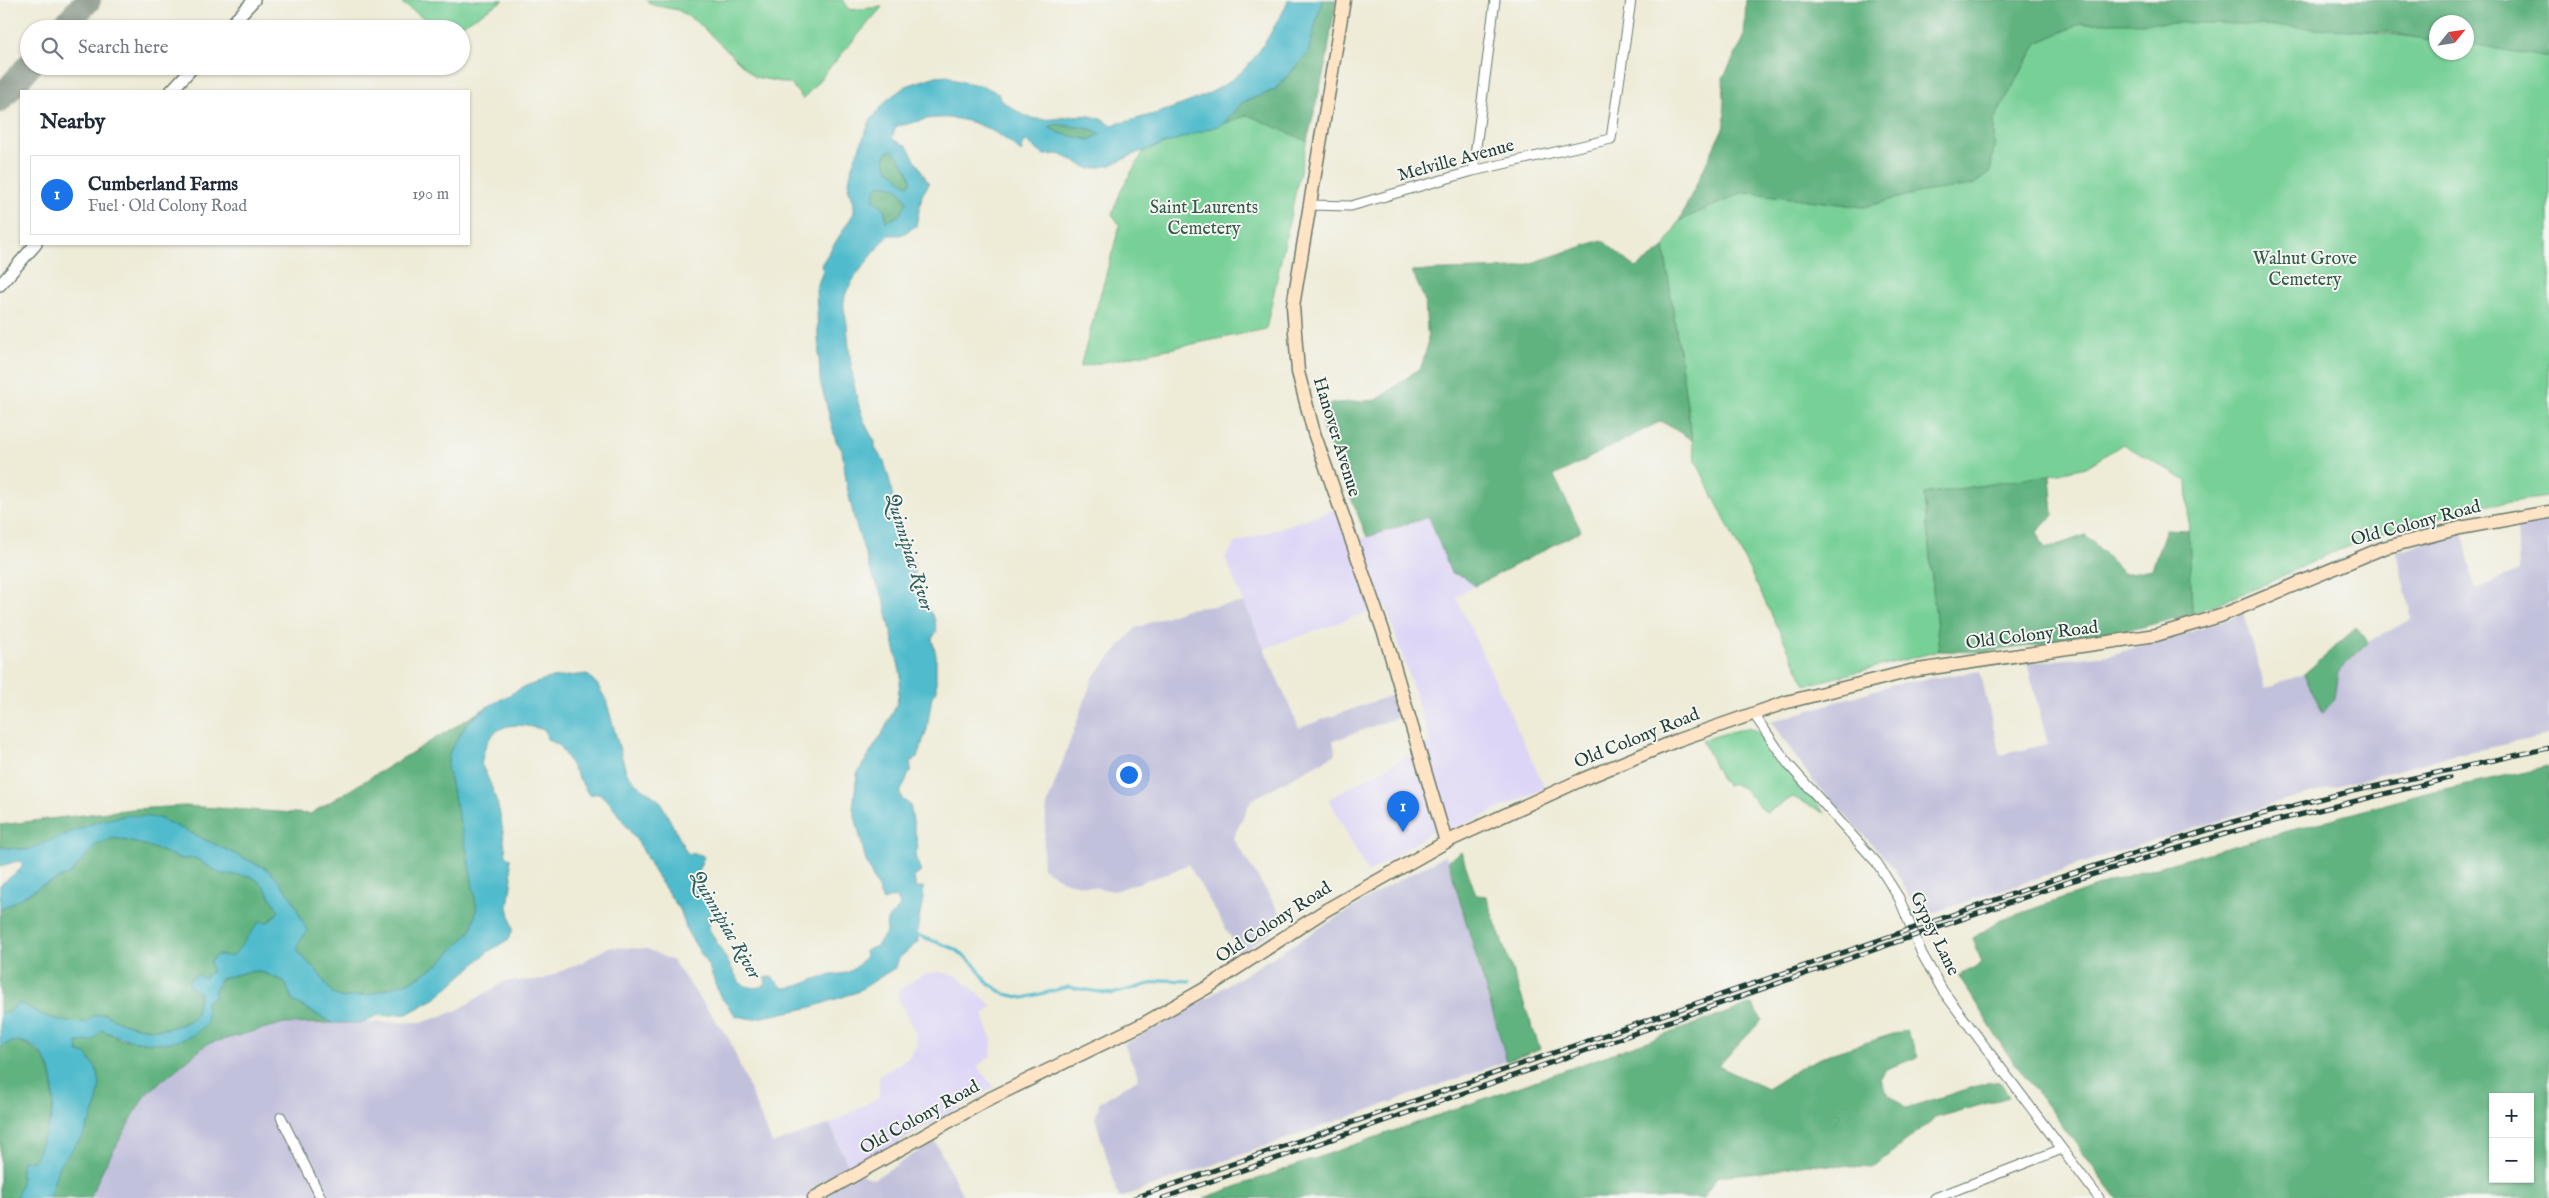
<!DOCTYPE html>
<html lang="en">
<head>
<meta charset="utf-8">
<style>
  body { margin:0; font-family:"IM FELL English",serif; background:#f6f6f7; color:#1f2937 }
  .controls { position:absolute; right:15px; bottom:15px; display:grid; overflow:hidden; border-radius:0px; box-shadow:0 1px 4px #0004 }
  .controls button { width:45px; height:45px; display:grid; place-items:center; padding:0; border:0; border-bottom:1px solid #e0e1e3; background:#fff; color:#1f2937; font:25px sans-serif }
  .compass { position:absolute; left:2429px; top:15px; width:45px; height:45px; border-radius:50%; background:#fff; box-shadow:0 1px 4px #0004; rotate:60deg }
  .you { position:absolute; left:1128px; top:774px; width:18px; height:18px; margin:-12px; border:4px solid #fff; border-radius:50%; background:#1a73e8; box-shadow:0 0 0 8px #1a73e833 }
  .badge { display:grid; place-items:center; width:32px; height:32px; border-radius:50%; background:#1a73e8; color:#fff; font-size:16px; font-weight:700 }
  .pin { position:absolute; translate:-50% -41px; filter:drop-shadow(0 1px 2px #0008) }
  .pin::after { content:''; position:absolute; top:26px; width:18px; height:15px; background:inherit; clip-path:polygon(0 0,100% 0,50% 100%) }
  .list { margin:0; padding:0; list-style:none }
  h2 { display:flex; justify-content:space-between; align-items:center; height:65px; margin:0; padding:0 20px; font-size:21px }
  h2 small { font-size:16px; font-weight:400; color:#747a83 }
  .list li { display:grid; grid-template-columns:32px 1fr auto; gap:15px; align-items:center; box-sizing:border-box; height:80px; margin:0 10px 10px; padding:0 10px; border:1px solid #e0e1e3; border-radius:0px }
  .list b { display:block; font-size:19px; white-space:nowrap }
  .list p { margin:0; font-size:16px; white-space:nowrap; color:#747a83 }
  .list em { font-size:16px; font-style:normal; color:#747a83 }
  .icon { flex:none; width:28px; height:28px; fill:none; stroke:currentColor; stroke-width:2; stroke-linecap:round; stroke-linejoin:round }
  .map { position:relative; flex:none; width:2549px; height:1198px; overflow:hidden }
  .search { position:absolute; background:#fff; box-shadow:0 1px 4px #0004; left:20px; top:20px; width:450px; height:55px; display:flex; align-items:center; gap:12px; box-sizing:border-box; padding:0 18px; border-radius:28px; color:#747a83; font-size:19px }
  .panel { position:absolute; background:#fff; box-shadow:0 1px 4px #0004; left:20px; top:90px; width:450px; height:155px; border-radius:0px }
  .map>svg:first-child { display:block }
  .built { fill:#ddd5f6 }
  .industrial { fill:#c2c1dc }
  .green { fill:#77d096; stroke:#4b8665 }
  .forest { fill:#61b27f; stroke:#40785a; fill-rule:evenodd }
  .water { fill:#50bbcc; stroke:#387c80; fill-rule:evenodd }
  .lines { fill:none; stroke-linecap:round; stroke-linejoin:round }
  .stream { stroke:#50bbcc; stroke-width:3 }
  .taxiway { stroke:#869486; stroke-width:26 }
  .minor-casing { stroke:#677a6d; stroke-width:11 }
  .tertiary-casing { stroke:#677a6d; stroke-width:14 }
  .secondary-casing { stroke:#677a6d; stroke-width:15 }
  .minor { stroke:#fff; stroke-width:9 }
  .tertiary { stroke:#fff; stroke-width:11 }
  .secondary { stroke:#ffe4c6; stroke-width:12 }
  .rail-casing { stroke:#1f3d34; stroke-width:5 }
  .rail { stroke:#f6f6f2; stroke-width:3; stroke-dasharray:9; stroke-linecap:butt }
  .labels { text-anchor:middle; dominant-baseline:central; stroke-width:4; stroke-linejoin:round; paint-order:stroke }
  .street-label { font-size:18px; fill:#1f3d34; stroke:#f6f6f2 }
  .park-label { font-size:18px; fill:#315a48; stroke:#f6f6f2 }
  .water-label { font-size:19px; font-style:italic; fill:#2b5c5a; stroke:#f6f6f2 }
</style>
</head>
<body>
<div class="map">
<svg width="2549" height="1198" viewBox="0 0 2549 1198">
  <rect width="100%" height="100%" fill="#f6f6f2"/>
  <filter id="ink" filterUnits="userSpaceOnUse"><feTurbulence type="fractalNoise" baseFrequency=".02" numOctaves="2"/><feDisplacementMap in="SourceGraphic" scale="10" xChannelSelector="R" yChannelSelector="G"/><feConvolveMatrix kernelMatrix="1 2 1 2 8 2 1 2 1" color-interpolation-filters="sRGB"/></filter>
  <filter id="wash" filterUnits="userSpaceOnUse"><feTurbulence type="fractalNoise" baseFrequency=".0096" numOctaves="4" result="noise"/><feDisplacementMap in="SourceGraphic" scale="20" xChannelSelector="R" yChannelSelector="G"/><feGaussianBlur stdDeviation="1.12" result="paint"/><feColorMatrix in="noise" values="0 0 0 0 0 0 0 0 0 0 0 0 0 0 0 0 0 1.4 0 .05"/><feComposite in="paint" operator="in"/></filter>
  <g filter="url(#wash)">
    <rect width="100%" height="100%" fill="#eeebd7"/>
    <path class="built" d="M1347 505 1358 540 1429 517 1451 573 1465 577 1475 586 1456 597 1545 788 1463 825 1430 833 1368 873 1329 799 1431 743 1386 606 1263 649 1225 557 1236 543Z
      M938 972 957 976 993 1006 983 1014 992 1040 991 1056 977 1066 994 1087 850 1171 830 1124 879 1097V1076L909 1058 917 1044 915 1032 898 998 897 991 922 975Z"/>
    <path class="industrial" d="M2549 522V735L2449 756 2277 803 2098 858 1920 917 1895 869 1812 780 1771 722 1894 684 1980 671 2000 755 2048 744 2027 663 2110 655 2182 635 2244 614 2265 688 2304 674 2323 712 2335 698 2339 671 2368 642 2412 619 2396 552 2463 533 2475 589 2519 571 2517 525Z
      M1244 603 1299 728 1392 695 1401 716 1333 741 1336 754 1251 800 1233 838 1286 922 1240 953 1188 864 1169 873 1114 891 1066 882 1042 868 1047 805 1093 677 1136 628 1186 609Z
      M1446 855 1507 1061 1119 1198 1095 1118 1100 1102 1139 1078 1124 1044 1174 1018 1383 889Z
      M609 947 647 949 673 961 729 1039 772 1144 830 1124 850 1171 874 1179 935 1141 964 1198H90L103 1169 145 1095 207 1044 281 1024 424 1022 456 1011 505 981 542 980 582 962Z"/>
    <path class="green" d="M402 0H504L455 29H440L403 4Z
      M646 0H843L850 10 882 7 803 99 791 84 755 77 698 23 678 10 652 5Z
      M2152 22C2246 23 2343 25 2436 41V52H2466L2467 43 2549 58V497L2493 504 2394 528 2327 555 2261 586 2192 614 2187 481 2123 444 2086 467 2026 480 1924 494 1939 651 1806 685 1695 459 1664 248 1679 221 1744 192 1864 207 1990 173 1994 148V120L2037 43 2082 23Z
      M1248 115 1307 139 1266 329 1080 367 1120 225 1112 214 1122 188 1144 151Z
      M1745 728 1755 730 1825 813 1793 797 1766 813 1743 788 1734 784 1727 786 1722 781 1702 740Z"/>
    <path class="forest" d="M1322 0H1336L1326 63 1307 141 1248 115 1223 124 1241 103 1275 90 1308 53Z
      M1746 0H2549V58L2467 43 2466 22H2436V41L2387 32 2217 23H2082L2037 43 1994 120V148L1990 173 1973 185 1916 193 1864 207 1744 192 1679 221 1725 124 1723 78 1744 38Z
      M1058 124C1076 129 1083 124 1102 134L1089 140 1059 133 1047 126Z
      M893 150C900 160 911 169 911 183L907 186 888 169 884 160 887 152Z
      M883 184C896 186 901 190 907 202L900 215 886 223V211L872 200 876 187Z
      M1602 240 1636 268 1664 248 1692 440 1661 421 1554 476 1581 531 1475 586 1465 577 1451 573 1429 517 1367 537 1322 427 1325 404 1377 400 1421 367 1428 344 1425 301 1412 271 1516 268Z
      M2050 475 2053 515 2037 532 2045 549 2086 535 2124 574 2152 569 2166 529 2189 530 2192 614 2114 634 1985 652 1939 651 1924 494Z
      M2356 628 2368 642 2339 671 2335 698 2323 713 2304 674Z
      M489 706 468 722 450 751 447 767 467 852 477 909 471 931 439 964 412 981 371 994 342 998 333 994 319 974 298 952 293 900 276 877 265 868 159 818 27 850 0 847V825L132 809 185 806 310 814Z
      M2549 766V1198H2117L2004 1049 1959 976 1982 963 1973 938 2001 920 2139 872 2426 793ZM2493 1097H2530V1179H2493Z
      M114 838 145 845 182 859 195 858 221 874 251 876 263 885 279 911 233 956 217 955 210 961 212 971 193 991 200 993 195 1017C166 1036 133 1030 104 1014L93 1016 87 1022C61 1025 42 1015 19 1003L10 1011 0 1014V910L41 886 70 874 96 845Z
      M1461 852 1476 895 1486 896 1540 1049 1507 1061 1448 860Z
      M259 971 284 981 293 1001 332 1023 281 1024 207 1044 145 1095 103 1169 90 1198H49L59 1165 83 1136 96 1107 100 1084 97 1070 78 1052 77 1042 102 1030 121 1039 151 1043 207 1018 206 1001 219 985 220 979 246 972Z
      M1752 1004 1762 1020 1718 1066 1767 1089 1805 1065 1830 1054 1906 1030 1918 1057 1886 1069 1880 1079 1886 1091 1906 1108 1990 1082 2001 1083 2009 1097 1935 1118 1872 1168 1807 1164 1769 1171 1718 1176 1703 1198H1204Z
      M17 1041C52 1049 57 1085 51 1117 49 1127 38 1150 34 1161L21 1163V1183L16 1198H0V1048L7 1042Z"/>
    <path class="water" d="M1288 0H1322L1308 53 1274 90 1241 103 1223 124 1137 153 1111 165 1090 169 1060 154 1044 155 1025 141 1021 152C999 131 969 116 937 118 923 118 910 125 896 126L892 139 907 146 929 184 922 195 916 226 901 235H888C876 253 847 280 844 301 843 308 846 317 847 324 850 359 854 413 875 441V448L884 462 889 478 902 546 914 563 915 579 924 603 934 618 937 631 932 639 936 655V693L932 696 927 729 917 758 910 762 911 769 900 793 902 799 910 805 918 847 915 855 921 872 914 877 916 889 923 887C925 906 915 922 918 942L899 958 896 967 857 992 812 1007 753 1019 736 1016 720 996 709 967 687 931 681 912 654 872 640 845 610 803 599 793 589 795 559 745 547 739 545 730C525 725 501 719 488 741 484 747 483 757 481 764 499 799 501 816 506 855L510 858 512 878 508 907 513 929 509 939 488 952 436 998 407 1014 376 1016 362 1023H332L293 1001 284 981 259 971 246 972 220 979 214 992 215 997 206 1001 207 1023C182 1053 133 1044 102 1030L92 1041 77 1042 78 1052 86 1054 97 1070 100 1084 96 1107 83 1136 59 1165 49 1198H16L21 1183V1162L34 1161C38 1150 49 1127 51 1118 56 1093 55 1057 29 1044 18 1039 9 1041 0 1048V1014L10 1011 19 1003C42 1015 60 1025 87 1022L93 1016 104 1014C132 1030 167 1037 195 1017L200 993 189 986V980L197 975 204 978 212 971 210 961 217 955 233 956 259 922H269L279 911 263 885 251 876 221 874 195 858 182 859 145 845 114 838 96 845 70 874 41 886 0 910V885L21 869 23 863 18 861 0 866V847L27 850 96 822 127 815 159 818 265 868 276 877 293 900 307 931 298 944V952L319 974 333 994 342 998 371 994 412 981 439 964 471 931 477 909 467 852 447 767 450 751 468 722 489 706 522 688 550 678 587 674 597 684 606 700 626 772 636 783 660 801 687 853 702 855 704 857 698 871 704 891 711 902 709 929 740 983C749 988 759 990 766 983L765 978 771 976 783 988C798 988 808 981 821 977 846 971 847 979 866 956L865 951 877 946 887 931C884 916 892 917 899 908L900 903 895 897 883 901 866 861 853 808 857 774 882 734 897 704 901 676 884 600 870 569 855 522 847 487 842 450 836 441 820 381 816 289 823 271 821 265 854 213V202L848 188 852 166 870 121 887 100 906 86 936 76 948 75 955 80 983 86 998 93 1000 100C1009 105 1021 115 1031 118 1061 125 1082 104 1111 125 1145 118 1199 102 1227 83 1248 69 1262 49 1274 27 1279 19 1285 10 1288 0ZM1058 124C1074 128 1087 125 1101 134L1089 140 1059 133 1048 127ZM893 150C900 160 911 169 911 183L908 185C899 181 897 173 888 169L884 159 887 152ZM883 184C896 186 902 190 907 202L900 215 886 222C885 209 885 207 873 200L876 187Z"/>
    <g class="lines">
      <path class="stream" d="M915 934 955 949 973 963 988 983 1005 994 1024 998 1068 987 1112 994 1165 980 1190 981"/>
      <path class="taxiway" d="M62 29 88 0
        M0 99 29 66"/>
    </g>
  </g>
  <g filter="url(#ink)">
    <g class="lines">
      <defs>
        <path id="minor" d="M1473 171 1495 0
          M1309 205 1351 206 1473 171 1611 139 1631 0
          M1753 713 1788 764 1877 863 1899 898 1922 954 1943 991 2099 1198
          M281 1117 321 1198
          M1935 1198 2062 1149"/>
        <path id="tertiary" d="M227 29 254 0
          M171 91 194 66
          M0 285 36 244"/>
        <path id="secondary" d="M1344 0 1293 306 1298 372 1314 433 1386 639 1446 842
          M814 1198 987 1100 1143 1024 1208 987 1326 910 1446 842 1581 780 1678 740 1787 702 1911 671 2156 635 2220 616 2383 548 2460 528 2549 512"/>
      </defs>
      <use href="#minor" class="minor-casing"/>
      <use href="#tertiary" class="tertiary-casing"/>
      <use href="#secondary" class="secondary-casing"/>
      <use href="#minor" class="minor"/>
      <use href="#tertiary" class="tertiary"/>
      <use href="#secondary" class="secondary"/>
      <defs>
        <path id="rail" d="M1134 1198 2070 874 2236 821 2327 797 2549 748
          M1163 1198 2071 881 2238 830 2449 778"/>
      </defs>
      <use href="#rail" class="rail-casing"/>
      <use href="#rail" class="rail"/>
    </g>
  </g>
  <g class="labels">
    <g class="street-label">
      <text transform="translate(1456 161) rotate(-15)">Melville Avenue</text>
      <text transform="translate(1336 437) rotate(73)">Hanover Avenue</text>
      <text transform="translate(2416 524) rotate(-15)">Old Colony Road</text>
      <text transform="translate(2032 636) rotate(-7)">Old Colony Road</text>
      <text transform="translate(1637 739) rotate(-22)">Old Colony Road</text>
      <text transform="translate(1274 923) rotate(-33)">Old Colony Road</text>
      <text transform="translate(1934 934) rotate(64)">Gypsy Lane</text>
      <text transform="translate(920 1118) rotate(-29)">Old Colony Road</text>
    </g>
    <g class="park-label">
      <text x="1204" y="208">Saint Laurents<tspan x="1204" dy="21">Cemetery</tspan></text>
      <text x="2305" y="259">Walnut Grove<tspan x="2305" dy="21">Cemetery</tspan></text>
    </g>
    <g class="water-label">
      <text transform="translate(909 552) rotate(73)">Quinnipiac River</text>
      <text transform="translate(725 925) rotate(60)">Quinnipiac River</text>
    </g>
  </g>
</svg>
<div class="controls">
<button>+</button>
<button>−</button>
</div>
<svg class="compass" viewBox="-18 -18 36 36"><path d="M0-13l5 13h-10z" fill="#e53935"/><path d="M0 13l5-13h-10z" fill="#747a83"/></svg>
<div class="you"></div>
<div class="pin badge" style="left:1403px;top:832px">1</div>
<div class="search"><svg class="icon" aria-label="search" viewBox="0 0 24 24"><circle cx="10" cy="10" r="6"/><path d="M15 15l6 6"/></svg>Search here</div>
<section class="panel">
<h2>Nearby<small></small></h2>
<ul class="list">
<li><span class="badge">1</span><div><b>Cumberland Farms</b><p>Fuel · Old Colony Road</p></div><em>190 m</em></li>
</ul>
</section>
</div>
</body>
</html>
